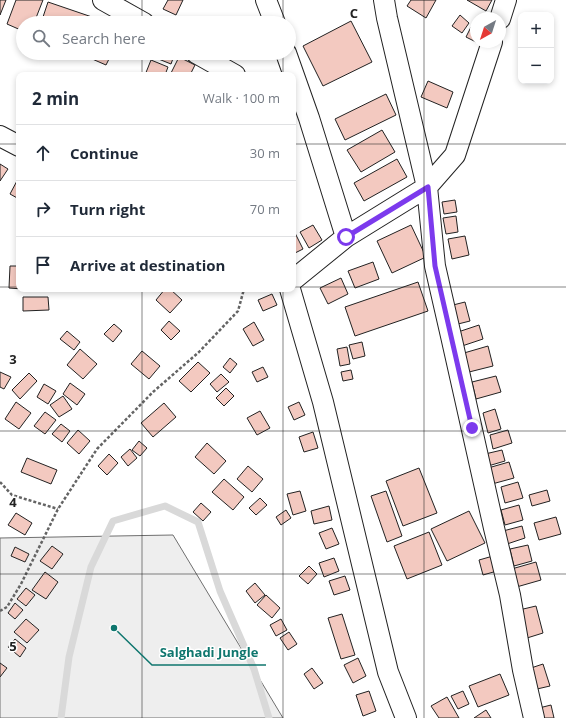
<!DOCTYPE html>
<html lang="en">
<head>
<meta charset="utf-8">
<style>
  body { margin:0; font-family:"Open Sans",sans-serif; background:#f6f6f7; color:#1f2937 }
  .controls { position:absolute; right:12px; top:12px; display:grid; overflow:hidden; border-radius:8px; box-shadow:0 2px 6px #0003 }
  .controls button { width:36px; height:36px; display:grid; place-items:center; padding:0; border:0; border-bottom:1px solid #e0e1e3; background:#fff; color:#1f2937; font:20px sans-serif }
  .compass { position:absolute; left:470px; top:12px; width:36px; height:36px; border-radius:50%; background:#fff; box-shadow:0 2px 6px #0003; rotate:219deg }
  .stop { position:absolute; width:12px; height:12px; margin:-9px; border:3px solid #7c3aed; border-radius:50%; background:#fff }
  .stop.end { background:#7c3aed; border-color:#fff; box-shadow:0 1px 4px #0008 }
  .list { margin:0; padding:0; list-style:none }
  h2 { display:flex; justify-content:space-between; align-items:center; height:52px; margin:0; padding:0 16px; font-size:17px }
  h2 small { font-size:13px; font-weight:400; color:#747a83 }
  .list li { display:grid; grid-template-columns:26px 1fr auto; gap:12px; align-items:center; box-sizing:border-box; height:56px; padding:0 16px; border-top:1px solid #e0e1e3 }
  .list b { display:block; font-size:15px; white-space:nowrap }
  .list em { font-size:13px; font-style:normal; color:#747a83 }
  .icon { flex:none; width:22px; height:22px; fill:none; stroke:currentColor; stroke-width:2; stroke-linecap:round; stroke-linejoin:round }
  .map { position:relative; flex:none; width:566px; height:718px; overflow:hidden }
  .search { position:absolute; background:#fff; box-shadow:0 2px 6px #0003; left:16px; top:16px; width:280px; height:44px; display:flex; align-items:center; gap:10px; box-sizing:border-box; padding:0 14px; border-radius:22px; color:#747a83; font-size:15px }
  .panel { position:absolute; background:#fff; box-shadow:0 2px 6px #0003; left:16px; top:72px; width:280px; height:220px; border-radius:8px }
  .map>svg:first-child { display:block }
  .green { fill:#eee; stroke:#6f6f6f }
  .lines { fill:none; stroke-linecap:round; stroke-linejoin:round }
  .stream { stroke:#d9d9d9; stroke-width:7 }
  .building { fill:#f3c9c0; stroke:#222 }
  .street-casing { stroke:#222; stroke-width:22 }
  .path { stroke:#646464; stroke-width:2.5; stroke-dasharray:3 2; stroke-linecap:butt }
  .street { stroke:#fff; stroke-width:20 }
  .route { stroke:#7c3aed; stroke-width:5 }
  .grid { fill:none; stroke:#222; stroke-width:1; stroke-opacity:0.55 }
  .grid-label { font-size:13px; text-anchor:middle; font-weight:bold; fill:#222; stroke:#fff; stroke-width:3; stroke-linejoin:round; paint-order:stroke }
  .leader { fill:none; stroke:#0f766e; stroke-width:1.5 }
  .callout-dot { fill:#0f766e; stroke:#fff; stroke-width:1.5 }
  .callout-label { font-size:13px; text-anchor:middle; font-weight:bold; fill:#0f766e; stroke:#fff; stroke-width:3; stroke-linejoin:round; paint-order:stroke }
</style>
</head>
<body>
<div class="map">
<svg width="566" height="718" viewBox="0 0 566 718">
  <rect width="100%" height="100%" fill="#fff"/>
  <path class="green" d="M173 535 283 718H0V538Z"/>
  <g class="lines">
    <path class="stream" d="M61 718 69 657 91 567 113 521 165 506 198 522 220 591 254 669 269 718"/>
  </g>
  <path class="building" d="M0 0H6L0 15Z
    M16 0H43L34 23H23V31L7 24Z
    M168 0H183L176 15 163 9Z
    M411 0H436L426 18 407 6Z
    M467 0H492L486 11Z
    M48 2 92 17 90 23H41Z
    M460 15 469 23 462 33 452 26Z
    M351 21 372 62 323 86 303 46Z
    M471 27 476 29V42L466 37Z
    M84 53H112L106 65 83 55Z
    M158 53H175L171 64 156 58Z
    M179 57 195 65 190 75H170Z
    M151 60 168 67 165 75H145Z
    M428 81 453 92 447 108 421 97Z
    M386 94 396 115 345 140 335 119Z
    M382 130 395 152 361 172 347 150Z
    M397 159 407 177 364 201 354 183Z
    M0 164 8 169 0 181Z
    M18 179H19V199L10 194Z
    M455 200 457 212 444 214 442 202Z
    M456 216 458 232 446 234 443 218Z
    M313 225 322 240 309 248 300 232Z
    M411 225 426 257 392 273 377 241Z
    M295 233 303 249 293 254V234Z
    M465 236 469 255 452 259 448 239Z
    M373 262 379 279 355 288 348 271Z
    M10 266H19V289H23L9 288Z
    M341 278 348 294 328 304 320 288Z
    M418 282 428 311 355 336 345 307Z
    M165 289H170L182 300 170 313 156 300Z
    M272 294 277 305 263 311 258 300Z
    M23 297H48L49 310 23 311Z
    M465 302 470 321 458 324 453 305Z
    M169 321 180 331 171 340 161 330Z
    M254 322 264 340 253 346 243 329Z
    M114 324 122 331 113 342 104 334Z
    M479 325 483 339 462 346 458 332Z
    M67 331 80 342 74 350 60 339Z
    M362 342 365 356 353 359 349 345Z
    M488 346 493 366 469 372 464 353Z
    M347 347 350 364 340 366 337 349Z
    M80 349 97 364 83 379 67 365Z
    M142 351 160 366 149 379 131 364Z
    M230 358 237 364 230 373 223 367Z
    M198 362 210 373 191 392 179 381Z
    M263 367 268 377 257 382 252 372Z
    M351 370 353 379 343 381 341 372Z
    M0 372 11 377 4 389 0 387Z
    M29 373 37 381 20 399 12 390Z
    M221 374 229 382 217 392 210 384Z
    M496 376 501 392 476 399 472 382Z
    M70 383 85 394 77 405 63 394Z
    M44 384 56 391 48 404 37 397Z
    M226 388 234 396 224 406 216 398Z
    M63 396 72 409 59 417 50 405Z
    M16 402 31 413 19 429 5 419Z
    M299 402 305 415 294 420 288 407Z
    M164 403 176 417 153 437 141 423Z
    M495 409 501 429 488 433 483 413Z
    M260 411 270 428 257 435 247 418Z
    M45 412 56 420 45 434 34 426Z
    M61 424 70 431 62 442 52 434Z
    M78 430 90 441 79 454 67 443Z
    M508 430 512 443 493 449 490 435Z
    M313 432 318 448 304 452 299 437Z
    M139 441 147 448 140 456 132 450Z
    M207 443 226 461 214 474 195 457Z
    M130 449 137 458 128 466 121 457Z
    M502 450 505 461 488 466 485 454Z
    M109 454 118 463 107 475 98 466Z
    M27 458 57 470 51 484 21 472Z
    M509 462 514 478 492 484 488 468Z
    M248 466 263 479 252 492 237 479Z
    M419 468 437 513 403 526 386 481Z
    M224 479 244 497 233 510 212 492Z
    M518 482 523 498 505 503 501 487Z
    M547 490 550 501 532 506 529 495Z
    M300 491 306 511 293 515 287 494Z
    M386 491 402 536 387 542 371 496Z
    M260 498 267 505 256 515 249 508Z
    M201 503 211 512 203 521 193 512Z
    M519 505 523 520 505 525 501 510Z
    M329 506 332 520 314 524 311 511Z
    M286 510 291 518 281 525 276 517Z
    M469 511 485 543 447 561 431 529Z
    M16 513 32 523 25 535 8 525Z
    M556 517 561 534 539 540 534 523Z
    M522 526 525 538 507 544 503 531Z
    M332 528 339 544 326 549 319 533Z
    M429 532 442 565 407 579 394 546Z
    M528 545 532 561 514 566 510 549Z
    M52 546 63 554 52 569 40 561Z
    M15 547 29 554 25 562 11 556Z
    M493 556 497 571 483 575 479 560Z
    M334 558 339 571 324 577 319 563Z
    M536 562 541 580 513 588 508 570Z
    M309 566 317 574 308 584 299 576Z
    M45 572 58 582 46 599 32 590Z
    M345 576 350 590 334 595 329 581Z
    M255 583 265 595 255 603 246 591Z
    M26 588 35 595 26 606 17 599Z
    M266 595 280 608 272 618 257 605Z
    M15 603 23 610 15 619 8 613Z
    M536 606 543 633 527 638 519 610Z
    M342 614 355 655 341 659 328 618Z
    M26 619 39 630 27 643 14 632Z
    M281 619 287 630 276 636 270 625Z
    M289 632 297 644 288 650 280 638Z
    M15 639 26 648 20 657 8 647Z
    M358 658 366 676 353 683 344 665Z
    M0 663 7 668 0 677Z
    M543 664 550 686 537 689 531 668Z
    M312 668 323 683 314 689 304 674Z
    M500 674 509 695 478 707 469 686Z
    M369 691 376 711 363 716 356 695Z
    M463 691 469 704 458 709 451 696Z
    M447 697 459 718H439L431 706Z
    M551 705 554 718H542L539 708Z
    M486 710 491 718H474Z"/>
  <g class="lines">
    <defs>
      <path id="street" d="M103 0 144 23
        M266 0 275 23
        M384 0 387 18 427 187 435 266 451 336 494 528 510 595 523 670 534 718
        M500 19 506 0
        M196 53 235 75
        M286 53 309 118 346 237
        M0 136 19 146
        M293 280 346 237 427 187 455 155 492 42
        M290 289 323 402 388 672 406 718"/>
    </defs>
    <use href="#street" class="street-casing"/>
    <path class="path" d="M0 482 12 495 58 509
      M0 611 7 607 21 584 58 509 97 449 153 392 199 352 238 311 244 289"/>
    <use href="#street" class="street"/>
  </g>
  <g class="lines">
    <path class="route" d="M346 237 428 187 435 266 472 428"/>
  </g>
  <path class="grid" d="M142 0V23M283 0V23M424 0V718M142 53V75M283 53V75M0 144H19M293 144H566M0 287H19M293 287H566M142 289V718M283 289V718M0 431H566M0 574H566"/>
  <g class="grid-label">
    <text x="354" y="18">C</text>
    <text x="13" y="364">3</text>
    <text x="13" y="507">4</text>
    <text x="13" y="651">5</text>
  </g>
  <path class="leader" d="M114 628L152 665H266"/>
  <circle class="callout-dot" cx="114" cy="628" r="4"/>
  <g class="callout-label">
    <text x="209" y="657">Salghadi Jungle</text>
  </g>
</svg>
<div class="controls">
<button>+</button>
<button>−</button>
</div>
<svg class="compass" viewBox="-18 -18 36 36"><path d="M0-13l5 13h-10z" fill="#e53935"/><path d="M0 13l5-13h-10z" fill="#747a83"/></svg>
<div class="stop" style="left:346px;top:237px"></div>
<div class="stop end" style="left:472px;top:428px"></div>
<div class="search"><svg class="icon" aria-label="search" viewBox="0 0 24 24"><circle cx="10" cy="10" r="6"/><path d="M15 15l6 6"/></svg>Search here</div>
<section class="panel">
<h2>2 min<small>Walk · 100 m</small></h2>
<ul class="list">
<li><svg class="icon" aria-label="ahead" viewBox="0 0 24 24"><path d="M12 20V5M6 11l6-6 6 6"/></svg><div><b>Continue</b></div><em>30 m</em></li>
<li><svg class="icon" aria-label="right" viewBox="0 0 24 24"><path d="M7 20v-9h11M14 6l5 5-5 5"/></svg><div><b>Turn right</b></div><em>70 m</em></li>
<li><svg class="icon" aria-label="arrive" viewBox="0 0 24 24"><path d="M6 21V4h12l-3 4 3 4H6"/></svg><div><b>Arrive at destination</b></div></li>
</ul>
</section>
</div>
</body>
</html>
